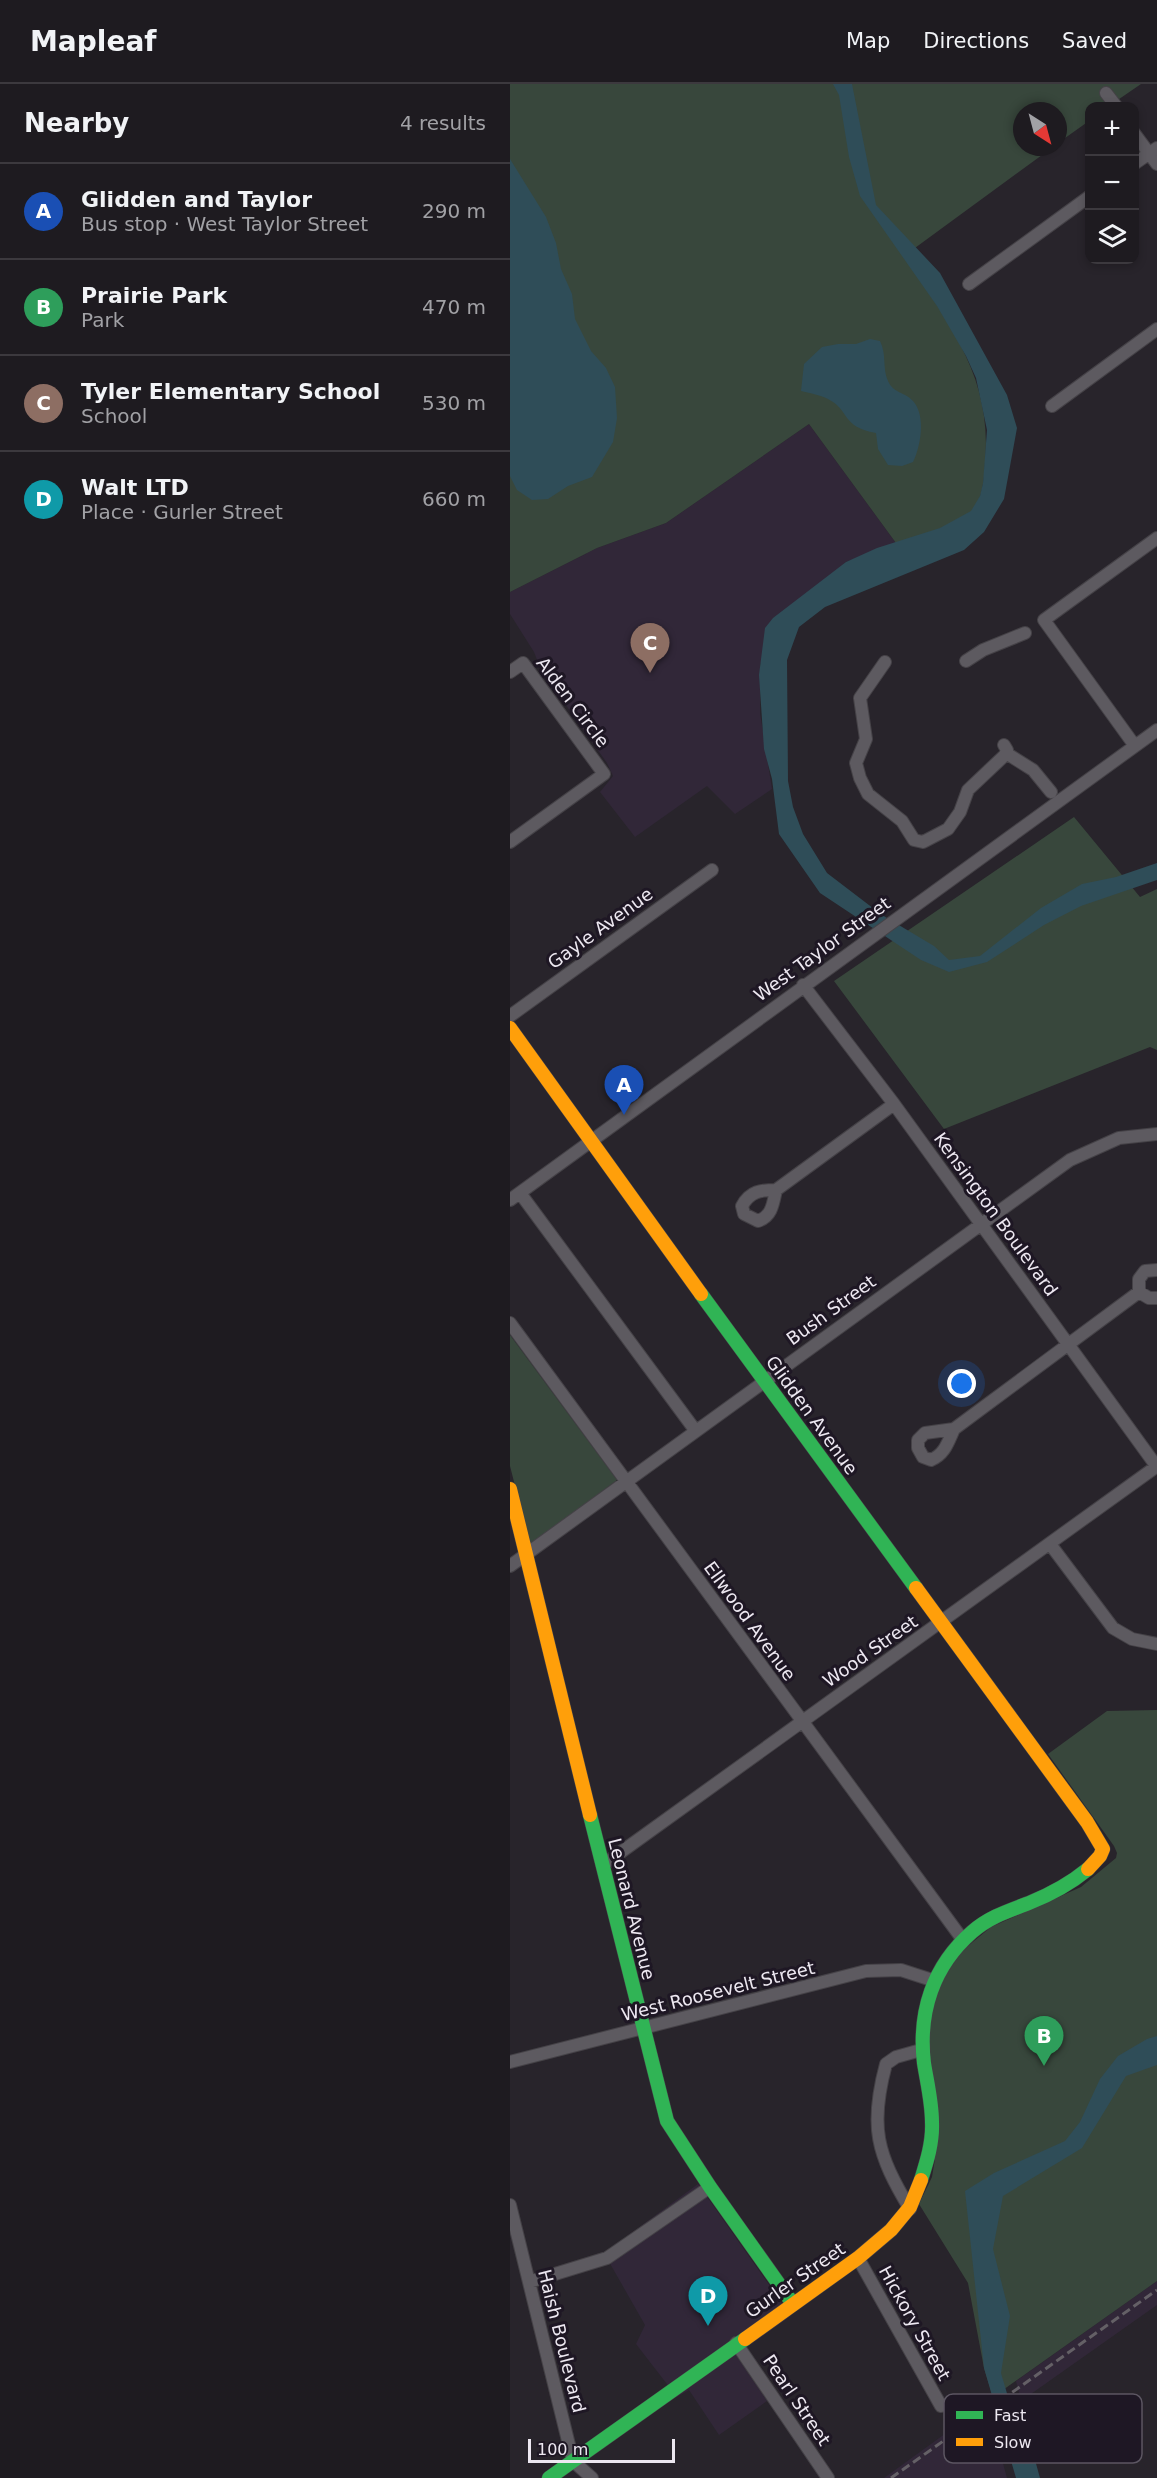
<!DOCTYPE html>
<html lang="en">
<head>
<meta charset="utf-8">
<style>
  body { margin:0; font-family:"DejaVu Sans",sans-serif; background:#262429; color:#f1f3f6 }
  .controls { position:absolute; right:18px; top:18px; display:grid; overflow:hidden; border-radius:12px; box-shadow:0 3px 9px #0003 }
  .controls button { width:54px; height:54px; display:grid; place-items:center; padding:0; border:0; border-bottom:2px solid #3c393e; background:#1e1b20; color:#f1f3f6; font:30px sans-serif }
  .compass { position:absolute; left:503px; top:18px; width:54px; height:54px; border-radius:50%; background:#1e1b20; box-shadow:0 3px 9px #0003; rotate:144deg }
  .scale { position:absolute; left:18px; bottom:15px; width:147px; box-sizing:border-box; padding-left:6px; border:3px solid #ede8f1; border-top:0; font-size:16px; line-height:21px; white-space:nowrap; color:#ede8f1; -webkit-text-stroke:4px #1e1724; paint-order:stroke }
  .you { position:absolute; left:452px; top:1300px; width:21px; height:21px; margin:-15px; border:4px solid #fff; border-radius:50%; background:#1a73e8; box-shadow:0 0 0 9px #1a73e833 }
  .badge { display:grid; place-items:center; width:39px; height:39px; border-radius:50%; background:#0f766e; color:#fff; font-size:20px; font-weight:700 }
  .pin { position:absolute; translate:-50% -50px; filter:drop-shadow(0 2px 3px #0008) }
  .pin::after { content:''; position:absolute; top:32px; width:21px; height:18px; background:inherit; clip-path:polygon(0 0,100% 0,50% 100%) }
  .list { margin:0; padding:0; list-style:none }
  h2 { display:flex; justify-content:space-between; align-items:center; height:78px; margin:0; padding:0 24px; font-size:26px }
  h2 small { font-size:20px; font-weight:400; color:#a1a1a5 }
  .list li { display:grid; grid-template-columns:39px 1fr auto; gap:18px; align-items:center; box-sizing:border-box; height:96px; padding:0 24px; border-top:2px solid #3c393e }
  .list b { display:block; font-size:22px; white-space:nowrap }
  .list p { margin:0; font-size:20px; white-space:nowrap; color:#a1a1a5 }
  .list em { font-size:20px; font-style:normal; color:#a1a1a5 }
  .icon { flex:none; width:33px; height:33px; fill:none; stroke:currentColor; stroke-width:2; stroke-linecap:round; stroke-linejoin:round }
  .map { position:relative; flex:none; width:647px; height:2394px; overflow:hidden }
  header { display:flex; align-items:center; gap:36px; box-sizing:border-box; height:84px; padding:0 30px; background:#1e1b20; border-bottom:2px solid #3c393e }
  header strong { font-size:28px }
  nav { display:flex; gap:33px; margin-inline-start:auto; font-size:21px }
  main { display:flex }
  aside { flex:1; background:#1e1b20 }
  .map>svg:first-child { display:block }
  .built { fill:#312738 }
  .green { fill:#38473c }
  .water { fill:#2f4d58 }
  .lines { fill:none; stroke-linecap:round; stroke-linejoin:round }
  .street-casing { stroke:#454247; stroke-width:14 }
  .fast-casing { stroke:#454247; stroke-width:15 }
  .slow-casing { stroke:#454247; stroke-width:15 }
  .street { stroke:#5d5a60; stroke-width:12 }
  .fast { stroke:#30b455; stroke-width:14 }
  .slow { stroke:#ff9f0a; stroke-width:14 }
  .rail { stroke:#646066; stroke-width:3; stroke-dasharray:9 4.5; stroke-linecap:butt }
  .labels { text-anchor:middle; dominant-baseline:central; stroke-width:6; stroke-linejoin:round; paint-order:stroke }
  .street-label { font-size:18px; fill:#ede8f1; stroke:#1e1724 }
  .key { fill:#1e1724; stroke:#5c5662; stroke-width:1.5 }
  .key-label { font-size:16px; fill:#ede8f1 }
</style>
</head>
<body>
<header>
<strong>Mapleaf</strong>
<nav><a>Map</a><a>Directions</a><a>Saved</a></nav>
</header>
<main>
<aside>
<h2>Nearby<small>4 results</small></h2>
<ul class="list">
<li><span class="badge" style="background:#1a4fb4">A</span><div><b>Glidden and Taylor</b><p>Bus stop · West Taylor Street</p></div><em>290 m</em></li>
<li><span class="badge" style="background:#2e9e5b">B</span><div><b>Prairie Park</b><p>Park</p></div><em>470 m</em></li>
<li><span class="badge" style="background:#8d6e63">C</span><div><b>Tyler Elementary School</b><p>School</p></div><em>530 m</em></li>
<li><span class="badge" style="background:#0f9aa8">D</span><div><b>Walt LTD</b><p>Place · Gurler Street</p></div><em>660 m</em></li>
</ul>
</aside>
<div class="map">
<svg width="647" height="2394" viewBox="0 0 647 2394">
  <rect width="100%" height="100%" fill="#28242b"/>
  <path class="built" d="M299 340 386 459 336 478 250 580V629L262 705 225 730 197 702 125 753 90 708 103 692 97 679 31 586 24 568 0 530V508L87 464 156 439Z
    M188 2100 281 2232 226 2271 257 2317 209 2351 179 2306 167 2313 126 2260 135 2241 94 2169Z
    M647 2197V2221L511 2317 506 2297Z
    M472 2323 482 2339 497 2394H374Z"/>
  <path class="green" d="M0 0H631L599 22H580L579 37 548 59V27H512V63H543L394 172C439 239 483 294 475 379 474 395 473 415 462 427 449 441 405 453 386 459L299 340 156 439 87 464 0 508Z
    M564 733 630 813 647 805V966L640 963 434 1045 324 897Z
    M0 1251 107 1396 20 1461 0 1382Z
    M647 1626V2197L483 2313 474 2284 458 2199 409 2120 422 2093 425 2075 419 1945 427 1907 439 1885 453 1866 481 1843 571 1803 606 1774 607 1769 604 1762 538 1670 597 1627Z"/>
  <path class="water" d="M323 0H342L366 121 430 189 497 311 507 344 494 415 474 448 454 466 315 523 289 543 277 576 278 697 283 723 293 750 317 789 372 831 424 862 439 876 470 872 531 824 572 800 606 793 647 779V796L571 822 534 841 477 878 439 888 411 876 310 809 269 750 262 695 254 665 249 591 255 544 263 534 336 478 367 464 430 444 461 427 470 412 473 399 477 346 466 294 456 272 427 222 350 112 339 73 329 11Z
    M0 75 36 133 46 159 51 185 62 210 65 235 81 267 96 284 105 303 107 334 103 358 82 393 58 402 38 415 22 416 7 406 0 392Z
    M360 255 370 257C377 271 372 284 378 297 383 309 395 308 403 317 416 331 411 362 403 378L392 382 378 381 368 365 366 349C331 343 340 326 318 315 310 311 299 309 291 307L294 280 312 263 328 260H346Z
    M647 1952V1981L616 1992 572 2064 493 2112 483 2165 500 2232 491 2289 501 2323 517 2347 530 2394H506L474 2284 455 2107 484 2089 555 2057 570 2038 590 1995 608 1972 637 1955Z"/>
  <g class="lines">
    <defs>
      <path id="street" d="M596 9 606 22
        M624 49 647 80
        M624 80 647 64
        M459 200 580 112
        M542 322 647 245
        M456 577 473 566 515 549
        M375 578 350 614 356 655 346 679 350 694 358 710 392 737 404 756 413 758 438 745 450 728 458 706 495 671 497 666 494 661
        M0 588 13 579 94 690 0 758
        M625 662 534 536 647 454
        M496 669 523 686 541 708
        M293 901 384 1020 647 1383
        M0 932 202 786
        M266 1106C263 1120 262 1132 248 1137L234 1130 232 1122C240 1107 251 1106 266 1106L384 1020
        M10 1109 185 1346
        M0 1116 647 646
        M647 1186 635 1187 629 1195V1208L639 1214H647
        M0 1239 453 1856
        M444 1345C438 1358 435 1370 421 1376L413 1373 408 1364V1356L415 1349 444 1345 629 1208
        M540 1460 603 1544 622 1555 647 1560
        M0 1482 560 1076 609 1054 647 1050
        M93 1781 647 1382
        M0 1978 356 1887 391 1886 425 1897
        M0 2121 63 2377 82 2394
        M400 2125C367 2070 359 2043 376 1980L386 1973 411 1966
        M348 2174 431 2322
        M19 2198 97 2174 200 2103
        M226 2259 318 2394"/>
      <path id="fast" d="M191 1210 406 1504
        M80 1731 157 2037 200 2103 283 2220
        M411 2096C417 2077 423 2058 422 2038 422 2018 417 1998 414 1979 408 1928 423 1882 462 1848 479 1833 498 1827 519 1819 539 1811 561 1799 578 1785
        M39 2394 235 2255"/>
      <path id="slow" d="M0 944 191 1210
        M0 1405 80 1731
        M406 1504 577 1738 593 1765 590 1772 578 1785
        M235 2255 348 2174 381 2146 400 2123 411 2096"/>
    </defs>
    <use href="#street" class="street-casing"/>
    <use href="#fast" class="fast-casing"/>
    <use href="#slow" class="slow-casing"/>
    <use href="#street" class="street"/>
    <use href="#fast" class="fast"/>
    <use href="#slow" class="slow"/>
    <path class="rail" d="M381 2394 647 2206"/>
  </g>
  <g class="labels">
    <g class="street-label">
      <text transform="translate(63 618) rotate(53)">Alden Circle</text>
      <text transform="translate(90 844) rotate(-36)">Gayle Avenue</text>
      <text transform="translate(312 865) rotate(-36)">West Taylor Street</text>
      <text transform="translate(486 1130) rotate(54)">Kensington Boulevard</text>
      <text transform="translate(321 1226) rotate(-36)">Bush Street</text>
      <text transform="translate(302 1331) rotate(54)">Glidden Avenue</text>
      <text transform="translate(240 1537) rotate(54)">Ellwood Avenue</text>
      <text transform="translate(360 1567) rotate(-35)">Wood Street</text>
      <text transform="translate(122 1825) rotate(76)">Leonard Avenue</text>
      <text transform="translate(208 1907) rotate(-14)">West Roosevelt Street</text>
      <text transform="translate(285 2196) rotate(-35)">Gurler Street</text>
      <text transform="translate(405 2239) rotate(61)">Hickory Street</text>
      <text transform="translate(52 2257) rotate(76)">Haish Boulevard</text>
      <text transform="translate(287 2316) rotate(56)">Pearl Street</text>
    </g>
  </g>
  <rect x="434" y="2310" width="198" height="69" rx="9" class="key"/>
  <rect x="446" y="2327" width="27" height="8" fill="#30b455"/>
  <rect x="446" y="2354" width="27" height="8" fill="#ff9f0a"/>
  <g class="key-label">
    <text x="484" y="2337">Fast</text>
    <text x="484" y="2364">Slow</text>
  </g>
</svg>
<div class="controls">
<button>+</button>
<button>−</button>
<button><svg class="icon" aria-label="layers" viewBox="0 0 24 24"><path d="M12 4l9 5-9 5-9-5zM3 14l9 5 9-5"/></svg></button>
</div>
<svg class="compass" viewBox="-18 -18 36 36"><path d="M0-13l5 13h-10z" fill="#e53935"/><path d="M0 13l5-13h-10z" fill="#a1a1a5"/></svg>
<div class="scale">100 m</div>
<div class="you"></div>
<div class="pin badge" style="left:114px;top:1031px;background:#1a4fb4">A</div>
<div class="pin badge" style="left:534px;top:1982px;background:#2e9e5b">B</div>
<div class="pin badge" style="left:140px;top:589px;background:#8d6e63">C</div>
<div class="pin badge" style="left:198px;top:2242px;background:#0f9aa8">D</div>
</div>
</main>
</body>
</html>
